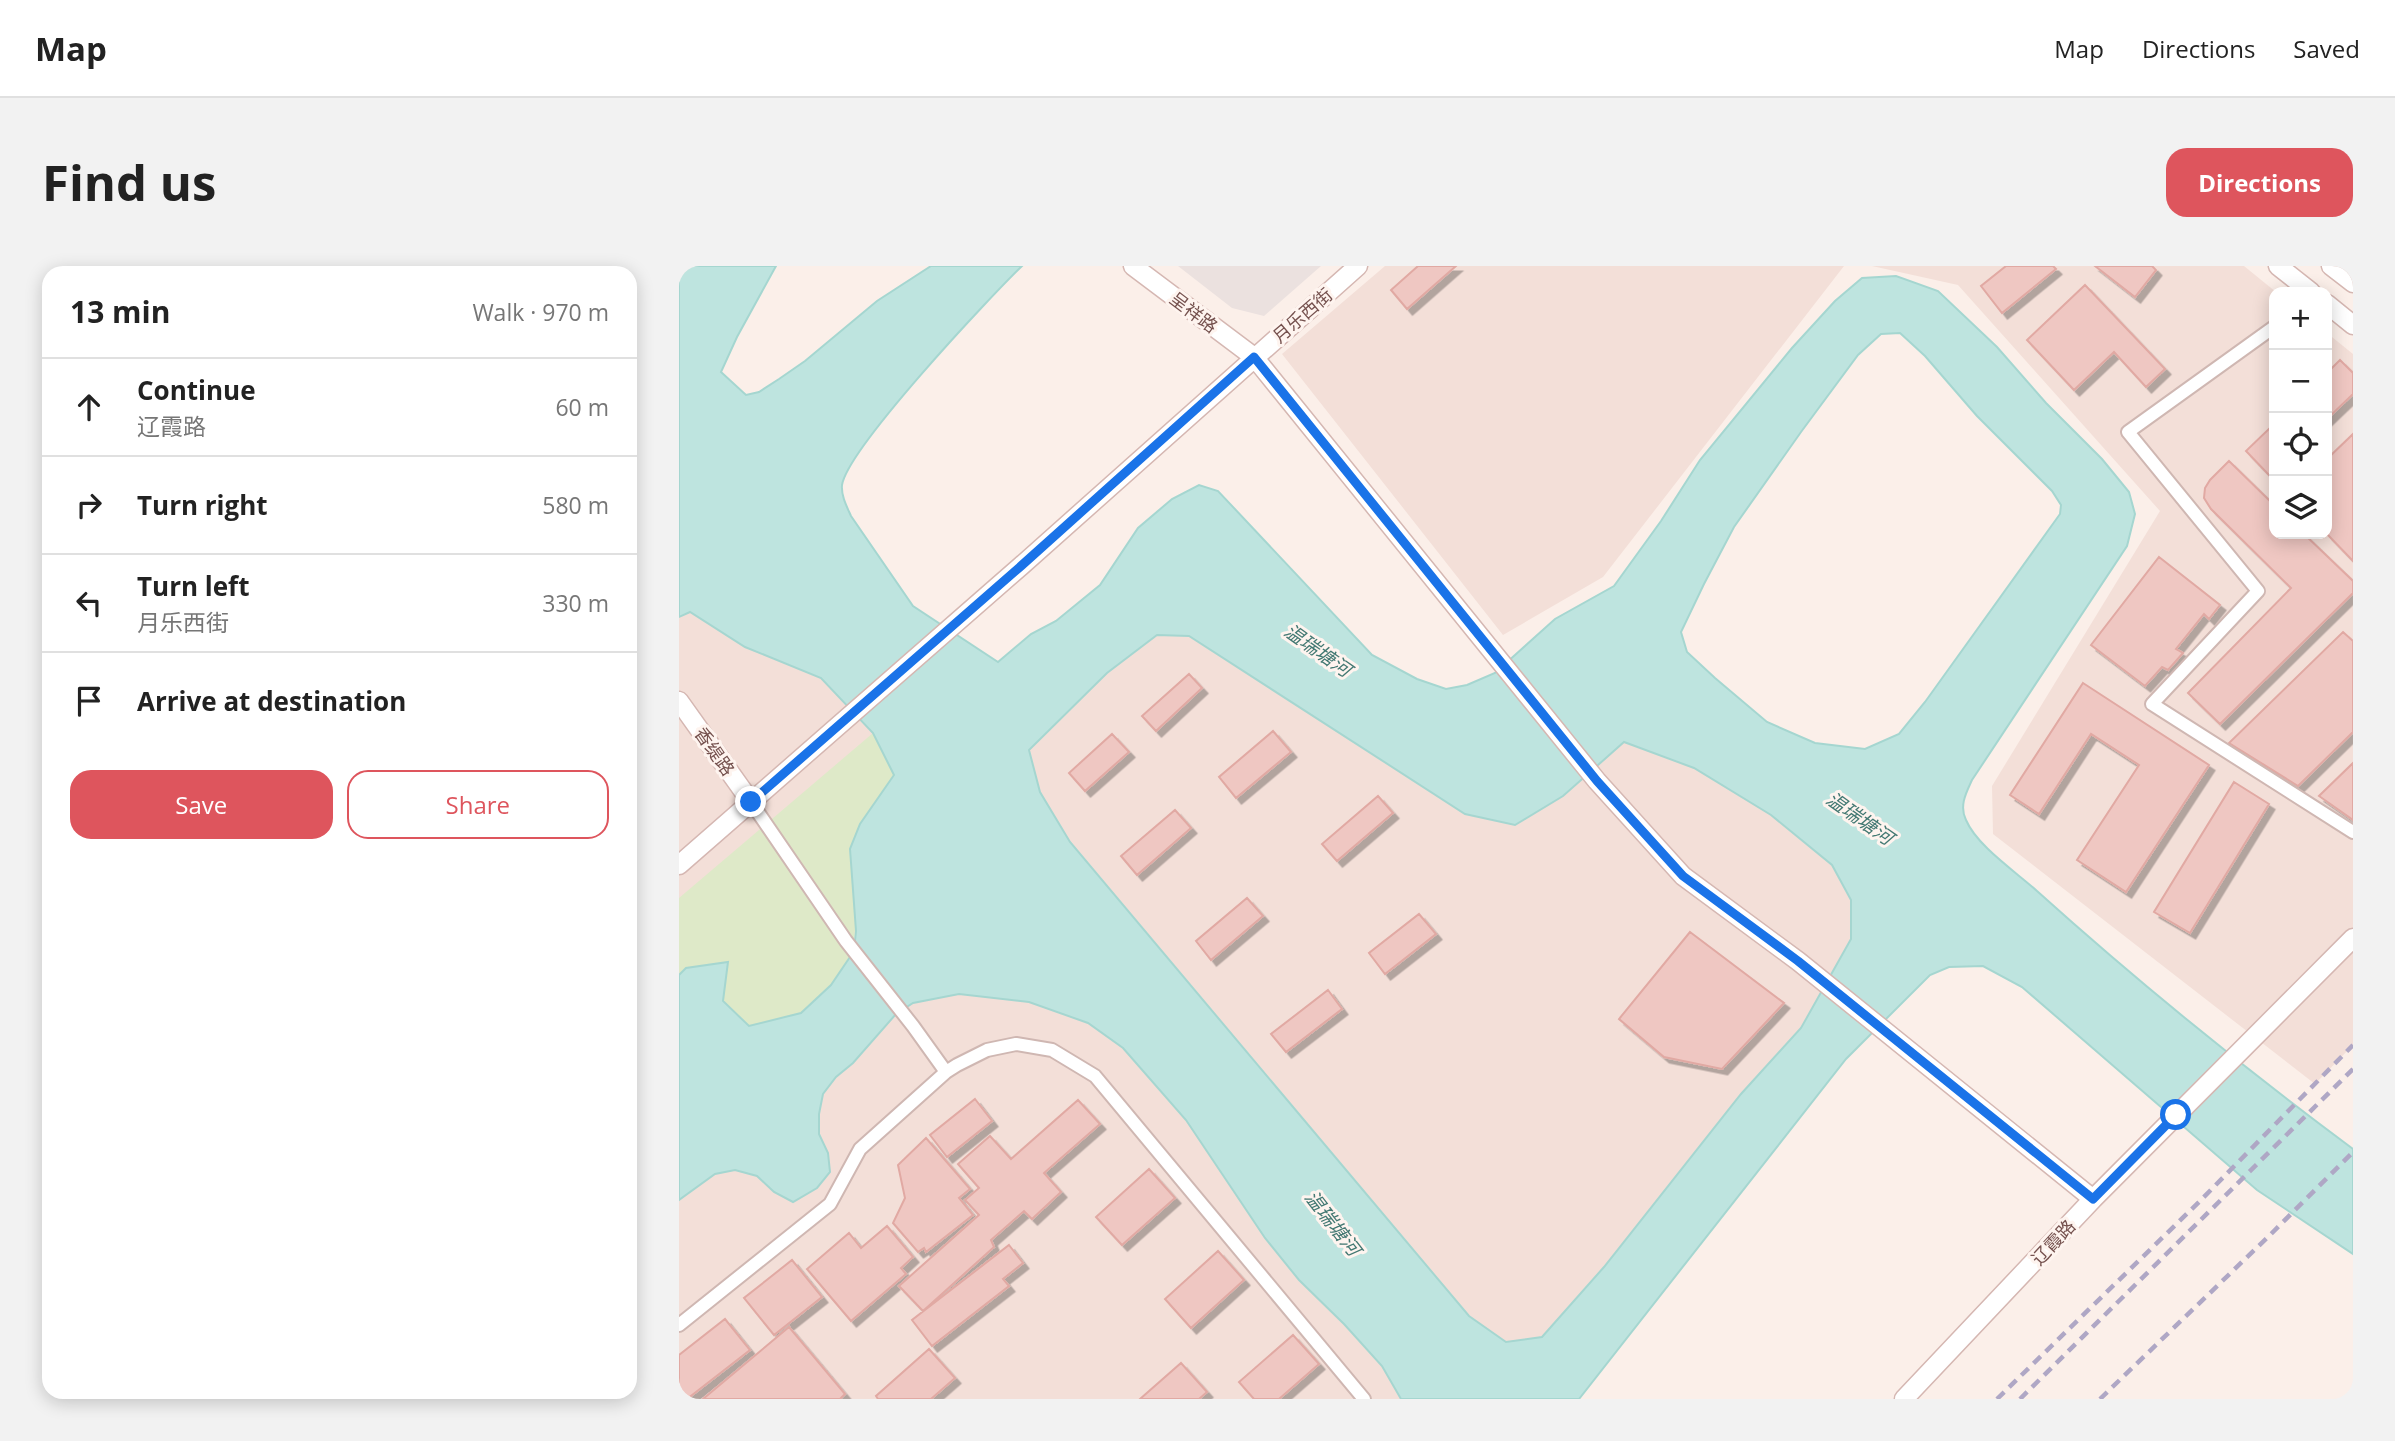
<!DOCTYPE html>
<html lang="en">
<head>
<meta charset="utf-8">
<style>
  body { margin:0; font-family:"Open Sans","Noto Sans SC",sans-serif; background:#f2f2f2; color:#222 }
  .controls { position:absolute; right:21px; top:21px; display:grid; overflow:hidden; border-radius:14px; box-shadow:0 4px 18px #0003 }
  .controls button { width:63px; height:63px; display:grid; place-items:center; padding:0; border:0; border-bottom:2px solid #e0e0e0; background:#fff; color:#222; font:35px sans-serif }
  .stop { position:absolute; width:21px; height:21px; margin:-16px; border:5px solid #1a73e8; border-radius:50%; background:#fff }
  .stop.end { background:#1a73e8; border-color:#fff; box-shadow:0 2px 7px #0008 }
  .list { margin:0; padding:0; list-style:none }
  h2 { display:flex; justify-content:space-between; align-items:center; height:91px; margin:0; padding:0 28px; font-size:30px }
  h2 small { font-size:23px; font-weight:400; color:#767676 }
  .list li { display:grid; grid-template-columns:46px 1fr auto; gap:21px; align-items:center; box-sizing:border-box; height:98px; padding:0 28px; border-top:2px solid #e0e0e0 }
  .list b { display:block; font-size:26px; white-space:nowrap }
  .list p { margin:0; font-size:23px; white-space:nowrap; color:#767676 }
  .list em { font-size:23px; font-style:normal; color:#767676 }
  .actions { display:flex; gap:14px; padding:21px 28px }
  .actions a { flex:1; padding:16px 0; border:2px solid #de555d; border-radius:21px; text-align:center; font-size:24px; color:#de555d }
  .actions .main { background:#de555d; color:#fff }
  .icon { flex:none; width:38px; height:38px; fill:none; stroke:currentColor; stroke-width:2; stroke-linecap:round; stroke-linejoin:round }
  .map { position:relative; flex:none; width:1674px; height:1133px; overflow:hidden; border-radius:21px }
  header { display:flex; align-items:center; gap:42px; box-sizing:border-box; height:98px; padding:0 35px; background:#fff; border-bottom:2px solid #e0e0e0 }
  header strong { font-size:33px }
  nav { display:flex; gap:38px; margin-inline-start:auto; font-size:24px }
  .intro { display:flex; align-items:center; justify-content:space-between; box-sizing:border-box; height:168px; padding:0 42px }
  h1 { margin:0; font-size:49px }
  .button { padding:18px 32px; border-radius:21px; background:#de555d; color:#fff; font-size:24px; font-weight:700 }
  main { display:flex; gap:42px; padding:0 42px }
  aside { flex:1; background:#fff; border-radius:21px; box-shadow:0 4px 18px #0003 }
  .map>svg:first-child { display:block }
  .residential { fill:#f3dfd8 }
  .industrial { fill:#ebe1df }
  .green { fill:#dee9c8 }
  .water { fill:#bee4df; stroke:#a5d6d0; stroke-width:2; fill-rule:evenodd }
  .building { fill:#efc7c2; stroke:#e1a9a3; stroke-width:2; filter:url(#shadow) }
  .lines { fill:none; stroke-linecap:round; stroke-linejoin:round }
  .street-casing { stroke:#cfb7b2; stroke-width:16 }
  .secondary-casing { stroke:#d5b7b2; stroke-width:21 }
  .street { stroke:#fff; stroke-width:12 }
  .secondary { stroke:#fff; stroke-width:18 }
  .rail { stroke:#afa7c5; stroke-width:4.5; stroke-dasharray:10 7; stroke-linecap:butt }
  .route { stroke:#1a73e8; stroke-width:9 }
  .labels { text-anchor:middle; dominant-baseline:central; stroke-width:6; stroke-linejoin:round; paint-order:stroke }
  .street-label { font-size:18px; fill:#75514e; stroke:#fef4ef }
  .water-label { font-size:19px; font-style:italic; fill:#427872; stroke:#fef4ef }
</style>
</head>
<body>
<header>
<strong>Map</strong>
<nav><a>Map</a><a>Directions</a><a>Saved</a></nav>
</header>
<div class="intro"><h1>Find us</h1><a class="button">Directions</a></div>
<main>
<aside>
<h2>13 min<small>Walk · 970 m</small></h2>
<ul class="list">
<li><svg class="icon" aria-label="ahead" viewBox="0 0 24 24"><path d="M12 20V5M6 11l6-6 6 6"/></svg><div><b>Continue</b><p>辽霞路</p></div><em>60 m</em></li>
<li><svg class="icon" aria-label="right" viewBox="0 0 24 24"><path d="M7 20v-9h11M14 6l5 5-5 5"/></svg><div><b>Turn right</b></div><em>580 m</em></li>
<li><svg class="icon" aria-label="left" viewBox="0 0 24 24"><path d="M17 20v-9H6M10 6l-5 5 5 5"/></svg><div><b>Turn left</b><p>月乐西街</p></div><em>330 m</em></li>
<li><svg class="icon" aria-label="arrive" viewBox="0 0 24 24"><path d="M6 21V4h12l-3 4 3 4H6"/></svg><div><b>Arrive at destination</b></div></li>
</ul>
<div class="actions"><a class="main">Save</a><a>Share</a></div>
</aside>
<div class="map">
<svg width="1674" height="1133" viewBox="0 0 1674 1133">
  <defs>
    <filter id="shadow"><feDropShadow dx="5.5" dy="5.5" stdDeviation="0" flood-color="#0004"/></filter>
  </defs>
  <rect width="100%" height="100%" fill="#fbefe9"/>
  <path class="residential" d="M706 0H1165L924 311 824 369 603 88Z
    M1193 0H1565L1597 26H1595V268H1648V67L1674 88V779L1636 818 1314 568 1313 520 1481 245 1279 19Z
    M11 346 66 381 142 412 194 467 215 509 70 760 7 702 0 709V351Z
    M478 369 510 370 786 548 836 559 884 530 944 476 1015 502 1092 549 1153 599 1172 634V673L1122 762 1062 828 925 1001 863 1071 826 1076 790 1050 391 576 361 526 350 484 428 407Z
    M280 728 350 736 409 757 444 782 507 854 586 972 620 1014 665 1058 703 1100 722 1133H0V934L36 908 56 904 78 910 95 926 149 887 140 869V848L144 828 157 811 174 797 217 748 234 737Z"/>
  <path class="industrial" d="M499 0H642L585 50 553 42Z"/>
  <path class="green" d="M194 467 215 509 181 558 175 685 153 719 122 747 70 760 7 702 0 709V632Z"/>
  <path class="water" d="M0 0H97L58 71 42 106 67 129 80 126 100 113 126 95 198 35 252 0H343C310 32 169 182 163 219 162 230 168 241 172 250L234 340 319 396 352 368 377 355 421 319 459 262 493 233 520 219 539 225 693 389 738 413 767 423 788 419 816 407 876 353 935 320 982 255 1021 194 1113 82 1156 35 1183 12 1217 10 1259 25 1318 81 1367 137 1423 193 1450 226 1456 248 1448 280 1293 514C1287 527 1280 540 1287 554 1298 580 1337 606 1358 625 1459 716 1565 802 1674 883V988L1578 924 1343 721 1304 700 1270 701 1251 709 1167 793 900 1133H722L703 1100 665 1058 620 1014 586 972 507 854 444 782 409 757 350 736 280 728 234 737 217 748 174 797 157 811 144 828 140 848V868L149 887 151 906 138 922 114 936 95 926 78 910 56 904 36 908 0 934V709L7 702 49 696 44 735 70 760 122 747 152 719 175 685 177 665 171 583 181 558 215 509 194 467 142 412 66 381 11 346 0 351ZM1221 67 1246 90 1298 150 1373 225 1382 239 1381 248 1246 436 1220 468 1186 483 1136 477 1088 456 1036 412 1008 386 1002 366 1025 318 1055 261 1122 166 1179 89 1202 68ZM478 369 510 370 786 548 836 559 884 530 945 476 1015 502 1092 549 1153 599 1172 634V673L1122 762 1062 828 925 1001 863 1071 827 1076 790 1050 391 576 361 526 350 484 428 407Z"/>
  <path class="building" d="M739 0H777L728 43 712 24Z
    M1327 0H1374L1377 3 1323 47 1302 20Z
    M1416 0H1473L1477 4 1456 31Z
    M1406 19 1486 103 1467 121 1435 86 1395 124 1348 74Z
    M1661 94 1674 107V128L1648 153V107Z
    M1595 158V204L1590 209 1567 185Z
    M1674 168V295L1648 268V193Z
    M1550 195 1595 239V268H1625L1674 315V327L1541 458 1509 427 1612 322 1532 243 1525 232 1526 222 1531 214Z
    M1480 291 1541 339 1530 353 1525 348 1497 383 1504 387 1489 404 1483 401 1466 420 1412 379Z
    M1664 366 1674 375V466L1619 520 1550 477Z
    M510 408 523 422 477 465 463 450Z
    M1404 417 1530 499 1447 626 1398 594 1460 499 1412 468 1360 548 1331 529Z
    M594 465 612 486 557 532 540 511Z
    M433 468 450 486 406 525 390 507Z
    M1674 497V554L1640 530Z
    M1555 516 1590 538 1511 667 1475 646Z
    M699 530 714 547 658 595 643 578Z
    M496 544 512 562 458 609 442 590Z
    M568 632 584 650 532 694 517 675Z
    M740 648 757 668 706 708 690 687Z
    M1011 666 1105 737 1043 803 985 791 940 753Z
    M649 724 663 743 607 786 592 768Z
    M296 833 313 855 268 891 251 869Z
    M399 834 421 858 365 907 382 926 353 953 345 945 312 974 315 981 244 1045 220 1020 300 949 286 934 300 922 279 898 311 870 332 893Z
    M247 872 291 923 280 932 294 949 247 986 245 982 239 986 214 957 226 932 219 899Z
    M470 903 496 932 443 979 417 951Z
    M208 960 234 991 222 1002 227 1008 172 1055 128 1003 170 967 182 982Z
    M330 979 344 997 324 1013 330 1020 253 1080 233 1054Z
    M539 985 565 1014 512 1062 486 1033Z
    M113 994 143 1031 95 1069 65 1032Z
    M46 1053 71 1084 8 1133H0V1089Z
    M110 1061 166 1128 161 1133H24Z
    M614 1069 640 1098 600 1133H575L560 1116Z
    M250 1083 276 1112 252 1133H199L197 1130Z
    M502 1097 528 1126 520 1133H461Z"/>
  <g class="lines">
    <defs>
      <path id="street" d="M1595 61 1449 166 1579 325 1473 438 1674 566
        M72 536 167 675 234 760 267 806
        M0 1059 151 938 181 883 267 806 278 799 308 784 337 778 373 784 416 810 685 1133"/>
      <path id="secondary" d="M454 0 575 91 918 515 1004 610 1119 695 1414 933
        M1599 0 1632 26
        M1652 0 1674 17
        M1648 38 1674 59
        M0 435 72 536
        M0 599 342 300 679 0
        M1225 1133 1414 933 1674 672"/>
    </defs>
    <use href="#street" class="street-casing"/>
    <use href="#secondary" class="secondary-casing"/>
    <use href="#street" class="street"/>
    <use href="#secondary" class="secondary"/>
    <path class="rail" d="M1318 1133 1520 936 1674 779
      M1341 1133 1674 803
      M1421 1133 1592 968 1674 886"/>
  </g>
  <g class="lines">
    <path class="route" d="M72 536 342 300 575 91 918 515 1004 610 1119 695 1414 933 1497 849"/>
  </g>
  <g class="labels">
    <g class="street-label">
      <text transform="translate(515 46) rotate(37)">呈祥路</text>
      <text transform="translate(623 49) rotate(-41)">月乐西街</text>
      <text transform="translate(36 485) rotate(55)">香缇路</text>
      <text transform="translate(1374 976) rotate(-47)">辽霞路</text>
    </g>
    <g class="water-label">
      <text transform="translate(639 384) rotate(35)">温瑞塘河</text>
      <text transform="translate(1181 552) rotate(35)">温瑞塘河</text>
      <text transform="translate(654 957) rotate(52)">温瑞塘河</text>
    </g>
  </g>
</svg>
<div class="controls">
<button>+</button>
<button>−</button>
<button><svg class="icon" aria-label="locate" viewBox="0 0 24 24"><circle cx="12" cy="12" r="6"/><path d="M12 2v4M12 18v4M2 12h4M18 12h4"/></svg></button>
<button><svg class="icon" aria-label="layers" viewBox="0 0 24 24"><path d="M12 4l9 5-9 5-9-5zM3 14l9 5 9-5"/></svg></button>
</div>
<div class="stop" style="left:1497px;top:849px"></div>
<div class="stop end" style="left:72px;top:536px"></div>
</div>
</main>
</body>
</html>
